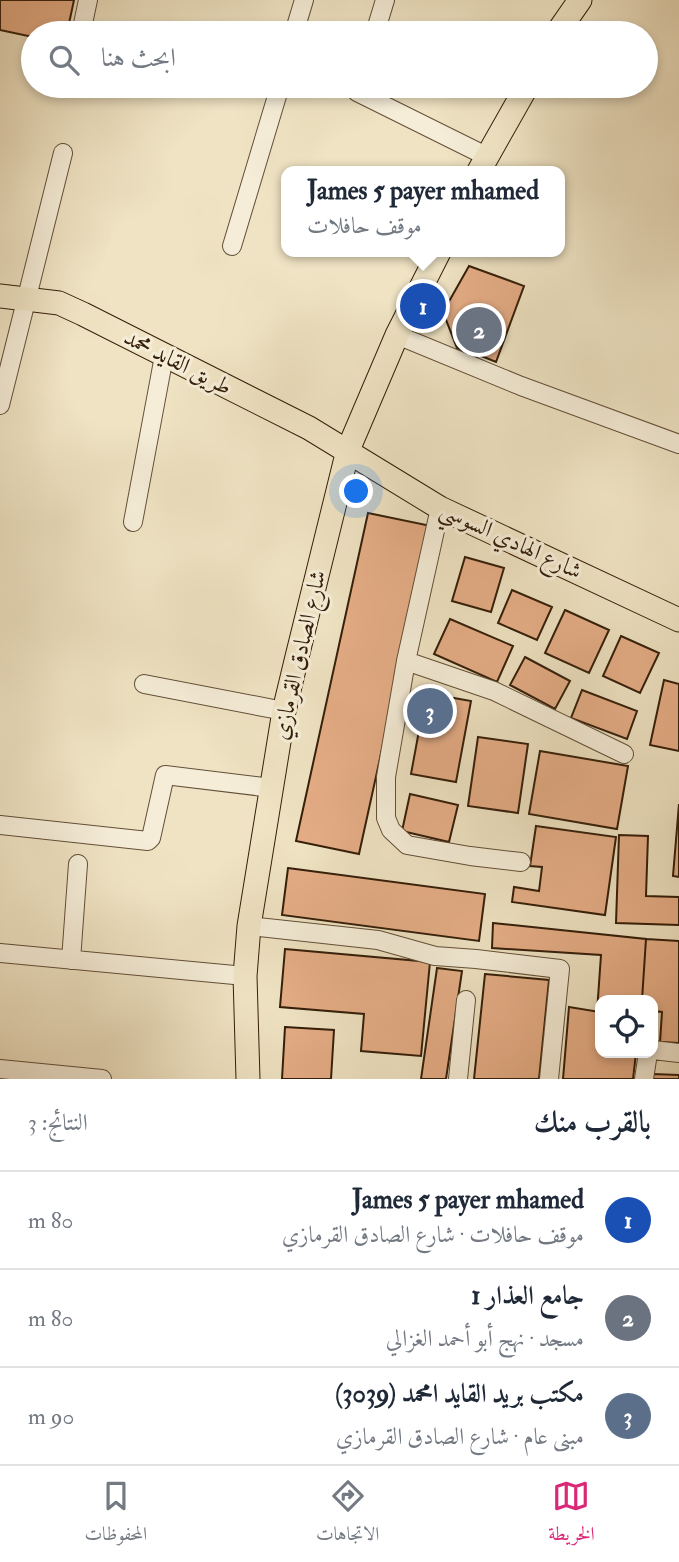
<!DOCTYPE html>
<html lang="ar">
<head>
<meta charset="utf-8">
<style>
  body { margin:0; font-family:"IM FELL Double Pica",Amiri,serif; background:#f6f6f7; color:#1f2937; direction:rtl }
  .controls { position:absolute; right:21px; bottom:21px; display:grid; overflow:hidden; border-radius:14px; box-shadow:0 4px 10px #0003 }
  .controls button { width:63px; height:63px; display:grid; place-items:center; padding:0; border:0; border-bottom:2px solid #e0e1e3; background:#fff; color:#1f2937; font:35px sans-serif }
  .you { position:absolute; left:357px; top:492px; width:24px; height:24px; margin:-18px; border:5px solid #fff; border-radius:50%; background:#1a73e8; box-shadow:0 0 0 10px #1a73e833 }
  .badge { display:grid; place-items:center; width:46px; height:46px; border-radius:50%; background:#db2777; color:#fff; font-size:23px; font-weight:700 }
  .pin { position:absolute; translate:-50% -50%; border:4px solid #fff; box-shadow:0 2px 7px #0006 }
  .popup { position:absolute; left:281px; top:166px; width:284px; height:91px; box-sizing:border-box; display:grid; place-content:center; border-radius:14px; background:#fff; filter:drop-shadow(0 2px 5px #0005); font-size:23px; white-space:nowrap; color:#747a83 }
  .popup b { font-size:26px; color:#1f2937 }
  .popup::after { content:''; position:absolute; left:50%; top:100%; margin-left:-14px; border:14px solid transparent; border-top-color:#fff }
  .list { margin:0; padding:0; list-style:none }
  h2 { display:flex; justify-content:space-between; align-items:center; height:91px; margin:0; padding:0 28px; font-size:30px }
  h2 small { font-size:23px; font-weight:400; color:#747a83 }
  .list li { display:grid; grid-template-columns:46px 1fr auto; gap:21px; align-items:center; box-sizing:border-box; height:98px; padding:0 28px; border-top:2px solid #e0e1e3 }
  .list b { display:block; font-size:26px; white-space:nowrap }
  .list p { margin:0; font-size:23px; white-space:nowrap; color:#747a83 }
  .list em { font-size:23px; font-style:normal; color:#747a83 }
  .icon { flex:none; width:38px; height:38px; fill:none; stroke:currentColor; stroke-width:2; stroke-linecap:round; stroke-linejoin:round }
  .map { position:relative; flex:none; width:679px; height:1079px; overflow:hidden; direction:ltr }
  .search { position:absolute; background:#fff; box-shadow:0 4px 10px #0003; left:21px; right:21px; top:21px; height:77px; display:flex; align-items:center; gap:18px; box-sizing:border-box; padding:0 24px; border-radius:38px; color:#747a83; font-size:26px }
  .sheet { height:385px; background:#fff }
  nav { display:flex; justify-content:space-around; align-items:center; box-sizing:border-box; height:98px; border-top:2px solid #e0e1e3; background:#fff; font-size:19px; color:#747a83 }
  nav a { display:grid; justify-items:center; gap:4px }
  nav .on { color:#db2777 }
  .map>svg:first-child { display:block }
  .building { fill:#e5ad86; stroke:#341e09; stroke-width:2 }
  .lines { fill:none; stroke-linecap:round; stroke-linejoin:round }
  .minor-casing { stroke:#634f38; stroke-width:20 }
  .major-casing { stroke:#341e09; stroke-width:25 }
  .minor { stroke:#f5edd8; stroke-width:18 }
  .major { stroke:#efe3c3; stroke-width:23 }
  .labels { text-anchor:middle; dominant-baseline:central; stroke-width:6; stroke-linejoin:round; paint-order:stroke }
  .street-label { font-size:23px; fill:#341e09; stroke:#f5edd8 }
</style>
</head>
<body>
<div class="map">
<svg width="679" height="1079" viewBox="0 0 679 1079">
  <rect width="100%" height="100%" fill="#efe3c3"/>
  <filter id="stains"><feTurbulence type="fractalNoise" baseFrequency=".00286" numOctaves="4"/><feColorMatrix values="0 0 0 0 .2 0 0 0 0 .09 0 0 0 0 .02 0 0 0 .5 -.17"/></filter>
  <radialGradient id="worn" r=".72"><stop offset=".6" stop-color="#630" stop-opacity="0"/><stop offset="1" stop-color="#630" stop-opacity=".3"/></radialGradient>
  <path class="building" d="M0 0H74L67 33H33V37L0 30Z
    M469 266 524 286 496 362 479 355 477 357 457 348 443 312Z
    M368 513 431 526 359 854 296 841Z
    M465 557 504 568 491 612 452 601Z
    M512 590 552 607 537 640 498 623Z
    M565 610 609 630 589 673 545 653Z
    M450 619 513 646 497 682 434 654Z
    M621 636 659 653 640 693 603 676Z
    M525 657 570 681 555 709 510 685Z
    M664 680 679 684V751L650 745Z
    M582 690 637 711 627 739 571 718Z
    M426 693 471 701 456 782 411 774Z
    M478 737 528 744 518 813 468 806Z
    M540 751 628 766 617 829 529 814Z
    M410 794 458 805 449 842 402 831Z
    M679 804V877L673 876Z
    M536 826 616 837 605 915 512 902 514 887 539 891 542 867 530 866Z
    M619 835 648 836 646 896 679 897V925L616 923Z
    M288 868 485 894 479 941 282 915Z
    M493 923 646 939 642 1000H600V1012H597L601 955 492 948Z
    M646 939 679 941V1043L660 1042 662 1012 653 1011V1000H642Z
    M285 949 430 962 421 1056 361 1051 364 1014 280 1007Z
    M437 968 462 971 446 1079H421Z
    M485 974 549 980 539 1079H474Z
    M569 1007 600 1012V1053H636L633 1079H563Z
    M285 1027 334 1030 331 1079H282Z
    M653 1074 679 1075V1079H653Z"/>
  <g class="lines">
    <defs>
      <path id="minor" d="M81 33 88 0
        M294 33 304 0
        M375 33 385 0
        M359 86 357 92 486 156
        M232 246 280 86
        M397 335 521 386 679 444
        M0 405 63 153
        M440 508 406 661 386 777V818L391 830 407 845 470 856 521 862
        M133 522 164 356
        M406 661 494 691 624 754
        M144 684 284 711
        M0 825 148 841 151 838 165 775 272 788
        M249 926 378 940 435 956 476 959 560 969 549 1079
        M0 953 245 976
        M71 960 78 864
        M653 1050 679 1053
        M0 1069 102 1079
        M458 1079 466 1000
        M644 1079 648 1053"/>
      <path id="major" d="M557 33 580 0
        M479 171 527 86
        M0 296 59 303 83 314 309 428 440 508 679 620
        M248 1079 245 976 249 926 284 711 296 661 348 450 397 335 439 252"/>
    </defs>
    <use href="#minor" class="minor-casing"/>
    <use href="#major" class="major-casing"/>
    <use href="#minor" class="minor"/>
    <use href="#major" class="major"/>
  </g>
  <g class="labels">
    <g class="street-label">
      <text transform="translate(178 362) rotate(27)">طريق القايد محمد</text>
      <text transform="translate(511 540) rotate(25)">شارع الهادي السوسي</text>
      <text transform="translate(299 655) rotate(-77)">شارع الصادق القرمازي</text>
    </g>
  </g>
  <rect width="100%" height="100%" filter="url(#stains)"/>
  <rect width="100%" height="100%" fill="url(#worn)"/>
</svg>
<div class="controls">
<button><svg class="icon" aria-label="locate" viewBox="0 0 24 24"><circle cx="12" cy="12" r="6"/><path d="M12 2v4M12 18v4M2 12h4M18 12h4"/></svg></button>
</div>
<div class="you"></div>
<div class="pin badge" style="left:423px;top:306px;background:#1a4fb4">1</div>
<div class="popup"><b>James 5 payer mhamed</b>موقف حافلات</div>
<div class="pin badge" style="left:479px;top:330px;background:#6b7280">2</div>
<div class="pin badge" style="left:430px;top:711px;background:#5c6f8a">3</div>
<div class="search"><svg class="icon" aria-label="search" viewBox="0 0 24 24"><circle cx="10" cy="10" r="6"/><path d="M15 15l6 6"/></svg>ابحث هنا</div>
</div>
<section class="sheet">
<h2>بالقرب منك<small>النتائج: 3</small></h2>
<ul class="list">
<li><span class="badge" style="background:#1a4fb4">1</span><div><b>James 5 payer mhamed</b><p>موقف حافلات · شارع الصادق القرمازي</p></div><em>80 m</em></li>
<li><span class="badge" style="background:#6b7280">2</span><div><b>جامع العذار 1</b><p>مسجد · نهج أبو أحمد الغزالي</p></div><em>80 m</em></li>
<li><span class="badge" style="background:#5c6f8a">3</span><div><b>مكتب بريد القايد امحمد (3039)</b><p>مبنى عام · شارع الصادق القرمازي</p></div><em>90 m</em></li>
</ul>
</section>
<nav>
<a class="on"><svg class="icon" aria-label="map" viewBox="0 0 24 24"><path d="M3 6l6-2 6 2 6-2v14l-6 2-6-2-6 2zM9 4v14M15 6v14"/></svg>الخريطة</a>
<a><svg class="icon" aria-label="directions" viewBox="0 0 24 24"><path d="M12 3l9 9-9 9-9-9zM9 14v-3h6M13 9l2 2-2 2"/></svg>الاتجاهات</a>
<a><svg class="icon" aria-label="saved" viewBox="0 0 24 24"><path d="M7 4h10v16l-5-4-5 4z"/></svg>المحفوظات</a>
</nav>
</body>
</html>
